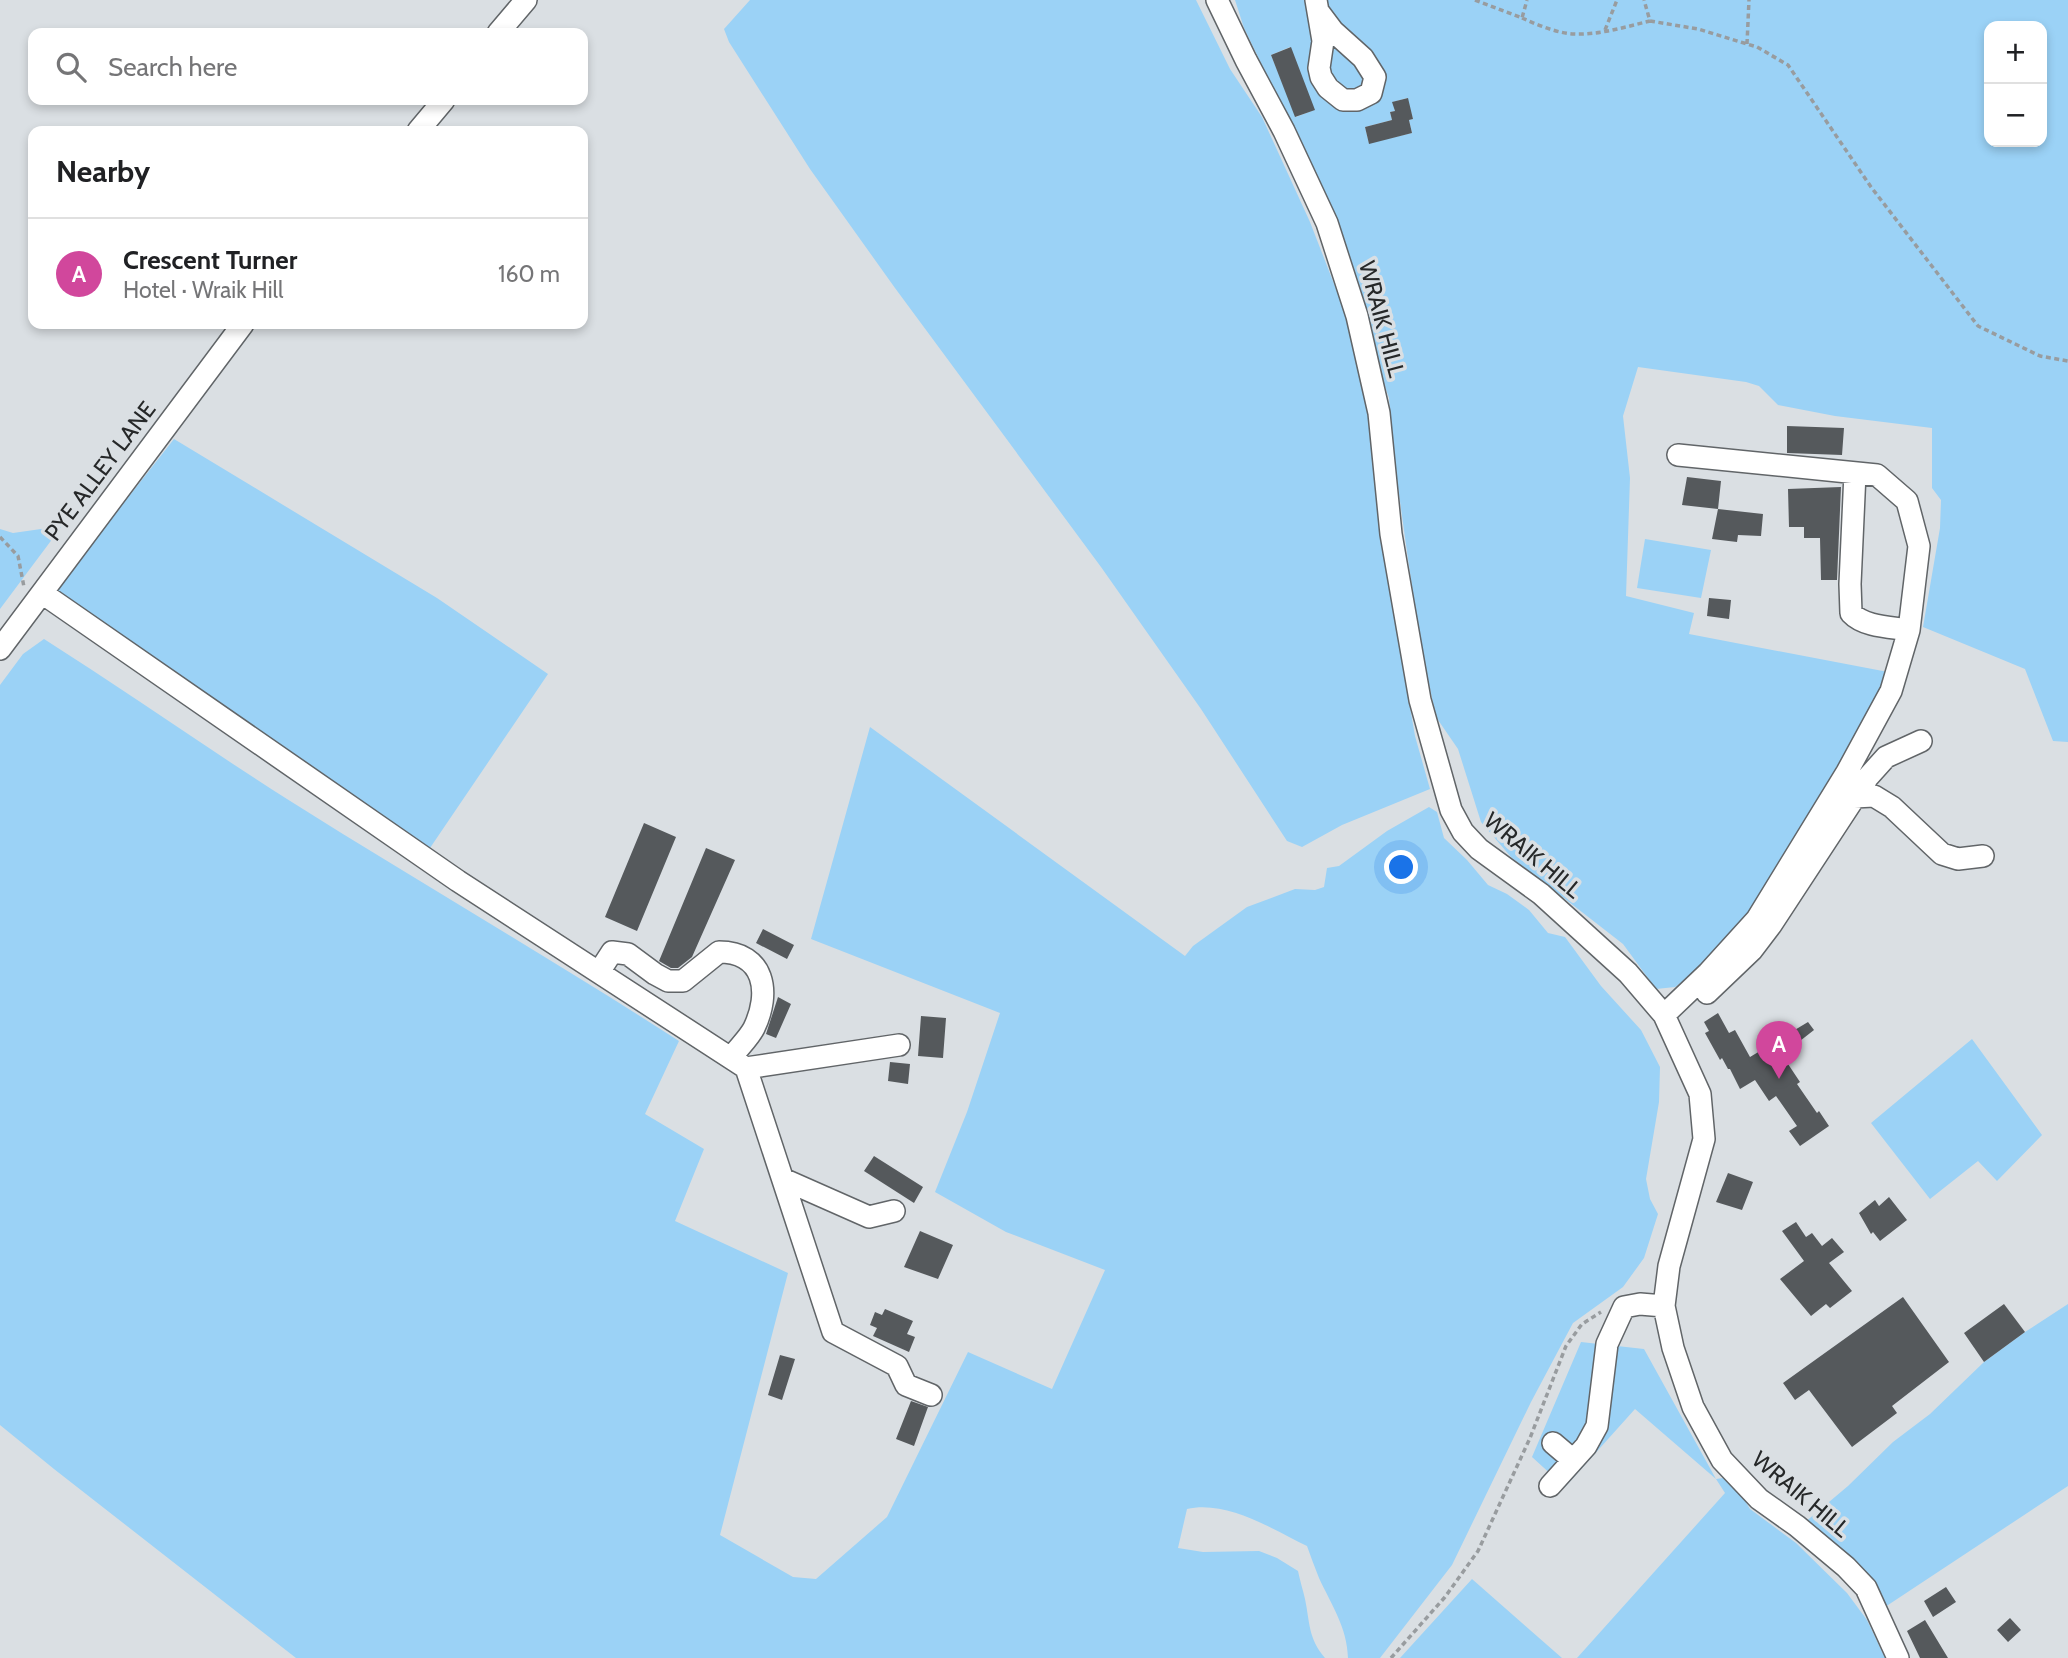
<!DOCTYPE html>
<html lang="en">
<head>
<meta charset="utf-8">
<style>
  body { margin:0; font-family:Cabin,sans-serif; background:#f2f2f2; color:#202124 }
  .controls { position:absolute; right:21px; top:21px; display:grid; overflow:hidden; border-radius:14px; box-shadow:0 4px 10px #0003 }
  .controls button { width:63px; height:63px; display:grid; place-items:center; padding:0; border:0; border-bottom:2px solid #e0e0e0; background:#fff; color:#202124; font:35px sans-serif }
  .you { position:absolute; left:1402px; top:868px; width:24px; height:24px; margin:-18px; border:5px solid #fff; border-radius:50%; background:#1a73e8; box-shadow:0 0 0 10px #1a73e833 }
  .badge { display:grid; place-items:center; width:46px; height:46px; border-radius:50%; background:#d93025; color:#fff; font-size:23px; font-weight:700 }
  .pin { position:absolute; translate:-50% -58px; filter:drop-shadow(0 2px 4px #0008) }
  .pin::after { content:''; position:absolute; top:37px; width:24px; height:21px; background:inherit; clip-path:polygon(0 0,100% 0,50% 100%) }
  .list { margin:0; padding:0; list-style:none }
  h2 { display:flex; justify-content:space-between; align-items:center; height:91px; margin:0; padding:0 28px; font-size:30px }
  h2 small { font-size:23px; font-weight:400; color:#757577 }
  .list li { display:grid; grid-template-columns:46px 1fr auto; gap:21px; align-items:center; box-sizing:border-box; height:112px; padding:0 28px; border-top:2px solid #e0e0e0 }
  .list b { display:block; font-size:26px; white-space:nowrap }
  .list p { margin:0; font-size:23px; white-space:nowrap; color:#757577 }
  .list em { font-size:23px; font-style:normal; color:#757577 }
  .icon { flex:none; width:38px; height:38px; fill:none; stroke:currentColor; stroke-width:2; stroke-linecap:round; stroke-linejoin:round }
  .map { position:relative; flex:none; width:2068px; height:1658px; overflow:hidden }
  .search { position:absolute; background:#fff; box-shadow:0 4px 10px #0003; left:28px; top:28px; width:560px; height:77px; display:flex; align-items:center; gap:18px; box-sizing:border-box; padding:0 24px; border-radius:14px; color:#757577; font-size:26px }
  .panel { position:absolute; background:#fff; box-shadow:0 4px 10px #0003; left:28px; top:126px; width:560px; height:203px; border-radius:14px }
  .map>svg:first-child { display:block }
  .green { fill:#9bd2f6; fill-rule:evenodd }
  .building { fill:#55595c }
  .lines { fill:none; stroke-linecap:round; stroke-linejoin:round }
  .minor-casing { stroke:#616568; stroke-width:24 }
  .path { stroke:#989c9f; stroke-width:3.5; stroke-dasharray:5 3.5; stroke-linecap:butt }
  .minor { stroke:#fff; stroke-width:21 }
  .labels { text-anchor:middle; dominant-baseline:central; stroke-width:7; stroke-linejoin:round; paint-order:stroke }
  .street-label { font-size:23px; fill:#262829; stroke:#dadfe3 }
</style>
</head>
<body>
<div class="map">
<svg width="2068" height="1658" viewBox="0 0 2068 1658">
  <rect width="100%" height="100%" fill="#dadfe3"/>
  <path class="green" d="M750 0H1196L1230 69 1262 117 1310 222 1341 302 1372 411 1400 650 1415 736 1430 789 1342 825 1302 847 1287 841 1201 709 1101 567 895 288 810 169 729 42 724 29Z
    M1235 0H2068V742L2053 741 2025 669 1923 627 1940 528 1941 500 1932 488V428L1835 416 1778 405 1759 386 1746 382 1638 367 1623 416 1630 478 1626 596 1694 613 1689 634 1888 672 1875 704 1750 917 1692 975 1675 987 1656 989 1623 944 1511 857 1481 822 1458 749 1436 717 1421 646 1408 559 1394 458 1389 398 1370 343 1328 202 1244 28ZM1989 26H2042V142H1989ZM1290 47 1314 110 1296 117 1271 55ZM1407 98 1413 119 1409 120 1412 133 1369 143 1365 127 1392 120 1390 112 1395 111 1393 102Z
    M174 439 437 598 548 674 430 848 45 603Z
    M62 526 0 609V529L13 533Z
    M1645 539 1711 550 1701 598 1637 588Z
    M44 639C126 691 205 747 287 799 417 881 550 958 679 1041L645 1114 704 1149 675 1221 788 1273 720 1535 793 1577 816 1579 887 1517 968 1352 1052 1389 1105 1270 1006 1232 935 1192 967 1112 1000 1013 811 939 870 727 1185 956 1193 946 1247 907 1295 889 1315 890 1324 887 1327 868 1339 866 1387 831 1429 807 1437 812 1444 838 1467 860 1488 885 1507 894 1529 910 1548 933 1565 937 1601 986 1641 1030 1660 1067 1659 1102 1646 1179 1650 1199 1658 1214 1644 1258 1623 1287 1573 1323 1531 1402 1452 1565 1380 1658H1348C1347 1627 1332 1606 1319 1578 1315 1568 1311 1557 1307 1546 1272 1529 1227 1500 1187 1509L1178 1548 1203 1552 1259 1551 1277 1558 1298 1571C1300 1581 1303 1590 1305 1599 1310 1623 1308 1638 1325 1658H296L54 1469 0 1425V685L23 654Z
    M1972 1039 2042 1135 1997 1181 1978 1161 1930 1199 1871 1123Z
    M2068 1304V1486L1882 1609 1804 1523 1848 1486 1893 1442 1930 1414 1984 1362 2025 1332Z
    M1581 1342 1644 1349 1716 1479 1723 1478 1744 1499 1750 1509 1796 1543 1847 1593 1867 1620 1885 1658H1577L1725 1493 1716 1479 1635 1409 1565 1487 1532 1457Z
    M1472 1579 1562 1658H1400Z"/>
  <path class="building" d="M1291 47 1315 110 1295 117 1271 55Z
    M1408 98 1413 119 1409 120 1412 133 1369 144 1365 127 1392 120 1390 112 1395 111 1392 102Z
    M1787 426 1844 428 1842 455 1787 453Z
    M1687 477 1721 481 1718 509 1682 505Z
    M1841 487 1837 580H1821L1820 538H1804V527H1789L1788 489Z
    M1718 509 1763 514 1761 536 1738 535 1737 542 1712 539Z
    M1709 598 1731 600 1729 619 1707 616Z
    M644 823 676 837 637 931 605 917Z
    M706 848 735 860 692 957 678 968H671L659 961Z
    M763 929 794 945 787 959 756 943Z
    M778 997 791 1004 776 1038 766 1034Z
    M1718 1013 1729 1033 1735 1030 1750 1057 1808 1022 1814 1030 1782 1055 1800 1082 1797 1084 1817 1113 1819 1111 1829 1126 1800 1146 1789 1131 1797 1126 1776 1096 1769 1101 1755 1080 1740 1089 1730 1069H1728L1722 1058 1720 1060 1705 1033 1709 1031 1704 1022Z
    M921 1016 946 1018 943 1058 918 1056Z
    M890 1062 910 1064 908 1084 888 1081Z
    M874 1156 923 1187 914 1203 864 1171Z
    M1728 1173 1753 1182 1742 1210 1716 1202Z
    M1889 1197 1907 1220 1880 1241 1873 1232 1871 1234 1859 1213 1875 1200 1879 1206Z
    M1796 1222 1806 1237 1812 1233 1822 1246 1832 1238 1844 1252 1829 1263 1852 1291 1830 1308 1826 1304 1811 1316 1780 1279 1804 1261 1782 1231Z
    M920 1231 953 1245 938 1279 904 1267Z
    M1903 1297 1949 1362 1892 1406 1897 1413 1852 1447 1809 1390 1795 1400 1783 1383Z
    M2004 1304 2025 1332 1984 1362 1964 1333Z
    M885 1309 913 1321 907 1334 915 1337 909 1352 873 1336 877 1328 870 1325 875 1312 882 1315Z
    M780 1355 795 1359 782 1400 768 1395Z
    M911 1401 928 1407 914 1446 896 1439Z
    M1946 1587 1956 1602 1933 1617 1924 1601Z
    M2010 1618 2021 1630 2008 1642 1997 1630Z
    M1925 1620 1948 1658H1920L1907 1631Z"/>
  <g class="lines">
    <defs>
      <path id="minor" d="M1217 0 1246 60 1284 131 1327 223 1357 316 1379 413 1391 534 1420 700 1451 810 1463 832 1479 849 1541 894 1628 973 1664 1015 1700 1094 1704 1139 1669 1266 1664 1306 1673 1348 1693 1407 1722 1460 1759 1499 1797 1526 1846 1567 1866 1588 1898 1658
        M1316 0 1323 41 1319 68 1321 77 1328 88 1343 100H1357L1371 93 1375 77 1363 58 1333 31 1318 11
        M498 33 526 0
        M418 131 444 100
        M1855 473 1850 584 1851 613C1864 627 1891 627 1909 630
        M42 593 458 881 746 1068 833 1332 897 1366 906 1385 931 1395
        M0 649 243 324
        M1854 797 1874 796 1892 807 1942 854 1958 859 1983 856
        M599 972 612 952 628 954 655 974 668 981H683L719 952C765 952 771 993 754 1028 749 1038 738 1048 731 1058
        M1707 993 1752 950 1771 925 1868 777 1886 757 1921 741
        M1664 1015 1708 973 1757 919 1847 772 1891 691 1909 630 1919 546 1907 501 1877 475 1678 455
        M746 1068 899 1045
        M783 1179 869 1217 894 1211
        M1553 1443 1573 1460
        M1550 1486 1586 1446 1597 1426 1607 1344 1624 1307 1640 1304 1664 1306"/>
    </defs>
    <use href="#minor" class="minor-casing"/>
    <path class="path" d="M1475 0 1522 18 1527 0
      M1522 18C1538 25 1556 33 1574 34 1599 35 1625 27 1650 21L1644 0
      M1650 21 1698 29 1757 47 1788 65 1871 187 1978 326 2040 356 2068 361
      M1605 30 1617 0
      M1747 44 1749 0
      M0 537 18 556 24 587
      M1391 1658 1445 1597 1478 1551 1530 1438 1566 1346 1582 1324 1601 1312"/>
    <use href="#minor" class="minor"/>
  </g>
  <g class="labels">
    <g class="street-label">
      <text transform="translate(1382 319) rotate(75)">WRAIK HILL</text>
      <text transform="translate(100 471) rotate(-53)">PYE ALLEY LANE</text>
      <text transform="translate(1533 855) rotate(40)">WRAIK HILL</text>
      <text transform="translate(1801 1494) rotate(40)">WRAIK HILL</text>
    </g>
  </g>
</svg>
<div class="controls">
<button>+</button>
<button>−</button>
</div>
<div class="you"></div>
<div class="pin badge" style="left:1779px;top:1079px;background:#d1479c">A</div>
<div class="search"><svg class="icon" aria-label="search" viewBox="0 0 24 24"><circle cx="10" cy="10" r="6"/><path d="M15 15l6 6"/></svg>Search here</div>
<section class="panel">
<h2>Nearby<small></small></h2>
<ul class="list">
<li><span class="badge" style="background:#d1479c">A</span><div><b>Crescent Turner</b><p>Hotel · Wraik Hill</p></div><em>160 m</em></li>
</ul>
</section>
</div>
</body>
</html>
